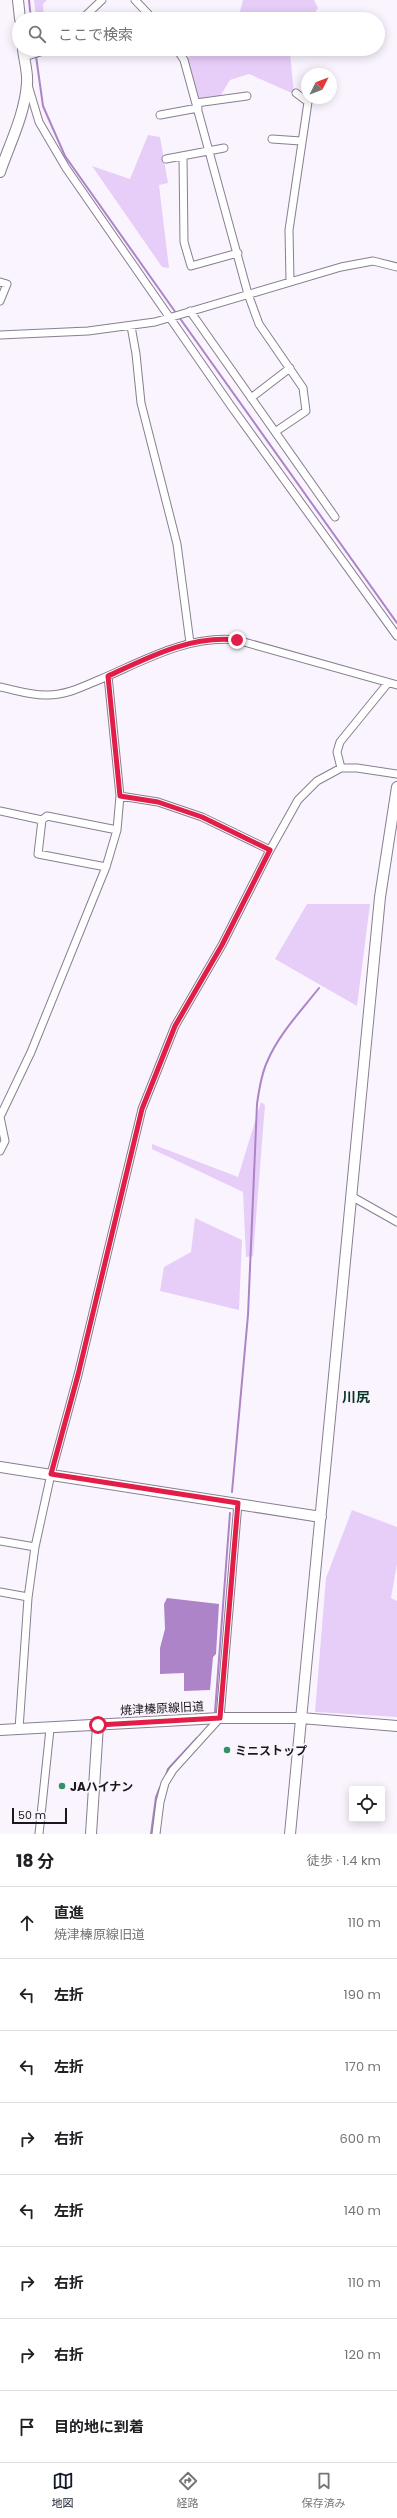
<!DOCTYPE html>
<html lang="ja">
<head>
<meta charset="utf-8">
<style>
  body { margin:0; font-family:Poppins,"Noto Sans JP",sans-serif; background:#f6f6f6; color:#202124 }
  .controls { position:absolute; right:12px; bottom:12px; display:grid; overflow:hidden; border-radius:4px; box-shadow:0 2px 10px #0003 }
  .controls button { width:36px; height:36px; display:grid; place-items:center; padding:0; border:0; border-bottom:1px solid #e0e0e0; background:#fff; color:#202124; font:20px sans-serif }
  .compass { position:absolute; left:301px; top:68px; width:36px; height:36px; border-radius:50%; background:#fff; box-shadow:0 2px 10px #0003; rotate:48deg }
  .scale { position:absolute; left:12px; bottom:10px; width:55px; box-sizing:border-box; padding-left:4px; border:2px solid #1a171d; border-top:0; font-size:11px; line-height:14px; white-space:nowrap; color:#1a171d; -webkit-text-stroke:3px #faf4ff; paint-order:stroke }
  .stop { position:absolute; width:12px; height:12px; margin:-9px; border:3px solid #e11d48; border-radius:50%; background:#fff }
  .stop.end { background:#e11d48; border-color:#fff; box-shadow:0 1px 4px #0008 }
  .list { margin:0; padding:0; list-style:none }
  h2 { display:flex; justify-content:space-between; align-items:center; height:52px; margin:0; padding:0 16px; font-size:17px }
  h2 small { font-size:13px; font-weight:400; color:#757577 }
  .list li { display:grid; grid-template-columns:26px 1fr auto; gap:12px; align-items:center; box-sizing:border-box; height:72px; padding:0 16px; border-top:1px solid #e0e0e0 }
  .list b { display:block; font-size:15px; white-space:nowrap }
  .list p { margin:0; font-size:13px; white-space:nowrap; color:#757577 }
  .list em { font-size:13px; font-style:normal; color:#757577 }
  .icon { flex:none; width:22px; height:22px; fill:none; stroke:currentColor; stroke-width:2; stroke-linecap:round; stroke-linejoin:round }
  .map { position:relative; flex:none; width:397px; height:1834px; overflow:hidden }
  .search { position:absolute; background:#fff; box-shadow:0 2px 10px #0003; left:12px; right:12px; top:12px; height:44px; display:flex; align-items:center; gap:10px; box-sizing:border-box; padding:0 14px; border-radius:22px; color:#757577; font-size:15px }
  .sheet { height:628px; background:#fff }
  nav { display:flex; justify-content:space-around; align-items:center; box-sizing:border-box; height:56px; border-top:1px solid #e0e0e0; background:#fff; font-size:11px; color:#757577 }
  nav a { display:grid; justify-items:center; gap:2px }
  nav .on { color:#111827 }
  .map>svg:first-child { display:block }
  .green { fill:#e7cef9 }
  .water { fill:#ad84c8 }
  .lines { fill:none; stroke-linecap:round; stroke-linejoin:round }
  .stream { stroke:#ad84c8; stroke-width:2 }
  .street-casing { stroke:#887f8f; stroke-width:9 }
  .secondary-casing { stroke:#887f8f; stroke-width:12 }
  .street { stroke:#fff; stroke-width:7 }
  .secondary { stroke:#fff; stroke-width:10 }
  .route { stroke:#e11d48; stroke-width:5 }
  .poi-dot { fill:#339067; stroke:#faf4ff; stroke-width:1.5 }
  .labels { text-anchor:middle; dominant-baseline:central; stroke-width:3.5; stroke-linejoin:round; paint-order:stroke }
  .street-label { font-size:12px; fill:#1a171d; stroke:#faf4ff }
  .poi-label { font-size:12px; font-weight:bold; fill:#1a171d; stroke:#faf4ff; text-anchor:start }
  .quarter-label { font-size:14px; font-weight:bold; fill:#083623; stroke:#faf4ff }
</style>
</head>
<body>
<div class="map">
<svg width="397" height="1834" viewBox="0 0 397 1834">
  <rect width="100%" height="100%" fill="#faf4ff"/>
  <path class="green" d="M34 0H47L43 4 44 19H36Z
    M243 0H314L318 8 311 19H238Z
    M201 49H293L290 53 294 94 249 74 230 80 219 98 200 102 184 60Z
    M148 135 160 137 168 183 159 185 169 268 162 267 92 166 130 179Z
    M307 904H370L357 1006 275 959Z
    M261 1102 265 1105 253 1256 246 1257 243 1192 152 1149V1144L238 1177Z
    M195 1218 242 1240 239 1310 160 1291 164 1267 191 1252Z
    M352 1510 397 1527V1564L391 1598 397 1601V1717L315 1712 326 1578Z"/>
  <path class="water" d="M167 1598 219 1604 216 1654 213 1657 210 1690 184 1691V1673L160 1674V1648L165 1629 164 1604Z"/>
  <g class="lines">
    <path class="stream" d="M29 0 31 19
      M36 56 43 106 65 156 176 313
      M179 317 397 623
      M232 1492 248 1315 257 1104C259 1090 261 1075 267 1062 278 1035 301 1011 319 988
      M215 1712 230 1513
      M165 1778 168 1769 197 1738
      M151 1834 156 1797 160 1787"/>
    <defs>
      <path id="street" d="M135 0 153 19
        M82 19 102 0
        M177 49 184 60 248 294 259 324 303 388 306 411 275 432
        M24 57 50 49
        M28 85 39 122 66 168 231 406 397 636
        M196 103 247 96
        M160 115 198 108
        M272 139 301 141
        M183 156 184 242 191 266 238 253
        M166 159 224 148
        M290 280 289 230 308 102 296 93
        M0 282 7 284 0 301
        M190 311 335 517
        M131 326 136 354 141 403 177 544 190 643
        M0 335 88 331 155 322 341 267 373 261 397 267
        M251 398 290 368
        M0 687C15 690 33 696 48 695 67 695 84 686 101 679 145 660 188 635 237 640L397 685
        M341 768 337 752 340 742 388 683
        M120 796 158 802 202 817 270 850
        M0 811 42 820 47 816 117 830
        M42 820 38 854 106 867
        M0 1151 5 1141 0 1117 31 1052 106 867 117 830 120 796 108 676
        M351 1196 397 1222
        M0 1541 35 1547
        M0 1592 28 1597
        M19 1729 28 1598 35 1547 51 1474 78 1375 142 1109 175 1026 222 945 270 850 298 800 317 781 341 768H357L397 774
        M39 1834 50 1729
        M156 1834 160 1802 165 1783 173 1770 220 1718 238 1503"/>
      <path id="secondary" d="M18 0 20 19
        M0 172C10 143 25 114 27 83 28 72 24 60 23 49
        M0 1467 321 1517
        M0 1730 220 1718H301L397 1726
        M91 1834 98 1725
        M290 1834 380 897 397 787"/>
    </defs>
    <use href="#street" class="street-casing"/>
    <use href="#secondary" class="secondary-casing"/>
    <use href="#street" class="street"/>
    <use href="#secondary" class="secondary"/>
  </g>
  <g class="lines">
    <path class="route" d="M98 1725 220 1718 238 1503 51 1474 78 1375 142 1109 175 1026 222 945 270 850 202 817 158 802 120 796 108 676C149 657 191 635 237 640"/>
  </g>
  <g class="poi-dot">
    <circle cx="227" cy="1750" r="4"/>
    <circle cx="62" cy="1786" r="4"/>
  </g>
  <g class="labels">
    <g class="street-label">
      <text transform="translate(162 1708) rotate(-3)">焼津榛原線旧道</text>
    </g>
    <g class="poi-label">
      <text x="235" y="1750">ミニストップ</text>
      <text x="70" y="1786">JAハイナン</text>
    </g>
    <g class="quarter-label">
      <text x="356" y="1397">川尻</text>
    </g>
  </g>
</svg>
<div class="controls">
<button><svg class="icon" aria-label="locate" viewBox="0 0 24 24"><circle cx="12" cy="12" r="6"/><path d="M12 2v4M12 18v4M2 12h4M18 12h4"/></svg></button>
</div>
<svg class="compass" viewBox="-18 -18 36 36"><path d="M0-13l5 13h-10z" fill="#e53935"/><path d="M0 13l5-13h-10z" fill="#757577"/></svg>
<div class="scale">50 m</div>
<div class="stop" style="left:98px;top:1725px"></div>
<div class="stop end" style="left:237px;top:640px"></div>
<div class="search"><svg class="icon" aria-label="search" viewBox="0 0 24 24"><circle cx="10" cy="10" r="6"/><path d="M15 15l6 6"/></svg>ここで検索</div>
</div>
<section class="sheet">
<h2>18 分<small>徒歩 · 1.4 km</small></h2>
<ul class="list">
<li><svg class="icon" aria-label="ahead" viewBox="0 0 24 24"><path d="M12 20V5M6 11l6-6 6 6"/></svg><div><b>直進</b><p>焼津榛原線旧道</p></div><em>110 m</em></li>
<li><svg class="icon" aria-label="left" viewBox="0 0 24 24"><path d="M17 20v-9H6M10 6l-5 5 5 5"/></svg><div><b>左折</b></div><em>190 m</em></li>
<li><svg class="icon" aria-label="left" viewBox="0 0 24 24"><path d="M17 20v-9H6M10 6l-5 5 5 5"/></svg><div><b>左折</b></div><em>170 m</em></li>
<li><svg class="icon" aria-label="right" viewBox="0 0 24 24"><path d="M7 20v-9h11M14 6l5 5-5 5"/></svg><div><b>右折</b></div><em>600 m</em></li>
<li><svg class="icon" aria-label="left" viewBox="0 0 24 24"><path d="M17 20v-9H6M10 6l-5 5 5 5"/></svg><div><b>左折</b></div><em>140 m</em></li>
<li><svg class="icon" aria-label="right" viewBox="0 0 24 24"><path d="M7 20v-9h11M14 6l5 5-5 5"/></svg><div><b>右折</b></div><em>110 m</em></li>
<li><svg class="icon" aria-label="right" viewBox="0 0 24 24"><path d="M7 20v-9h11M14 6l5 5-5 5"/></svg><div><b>右折</b></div><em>120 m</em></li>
<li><svg class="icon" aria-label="arrive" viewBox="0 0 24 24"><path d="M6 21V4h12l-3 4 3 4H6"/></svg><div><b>目的地に到着</b></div></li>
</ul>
</section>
<nav>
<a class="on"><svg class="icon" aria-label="map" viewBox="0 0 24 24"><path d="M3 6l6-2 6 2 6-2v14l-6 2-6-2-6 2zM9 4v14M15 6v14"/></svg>地図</a>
<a><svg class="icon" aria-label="directions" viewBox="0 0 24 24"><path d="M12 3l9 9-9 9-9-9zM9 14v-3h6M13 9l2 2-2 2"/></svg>経路</a>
<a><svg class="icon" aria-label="saved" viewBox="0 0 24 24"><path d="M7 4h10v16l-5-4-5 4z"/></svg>保存済み</a>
</nav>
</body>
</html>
